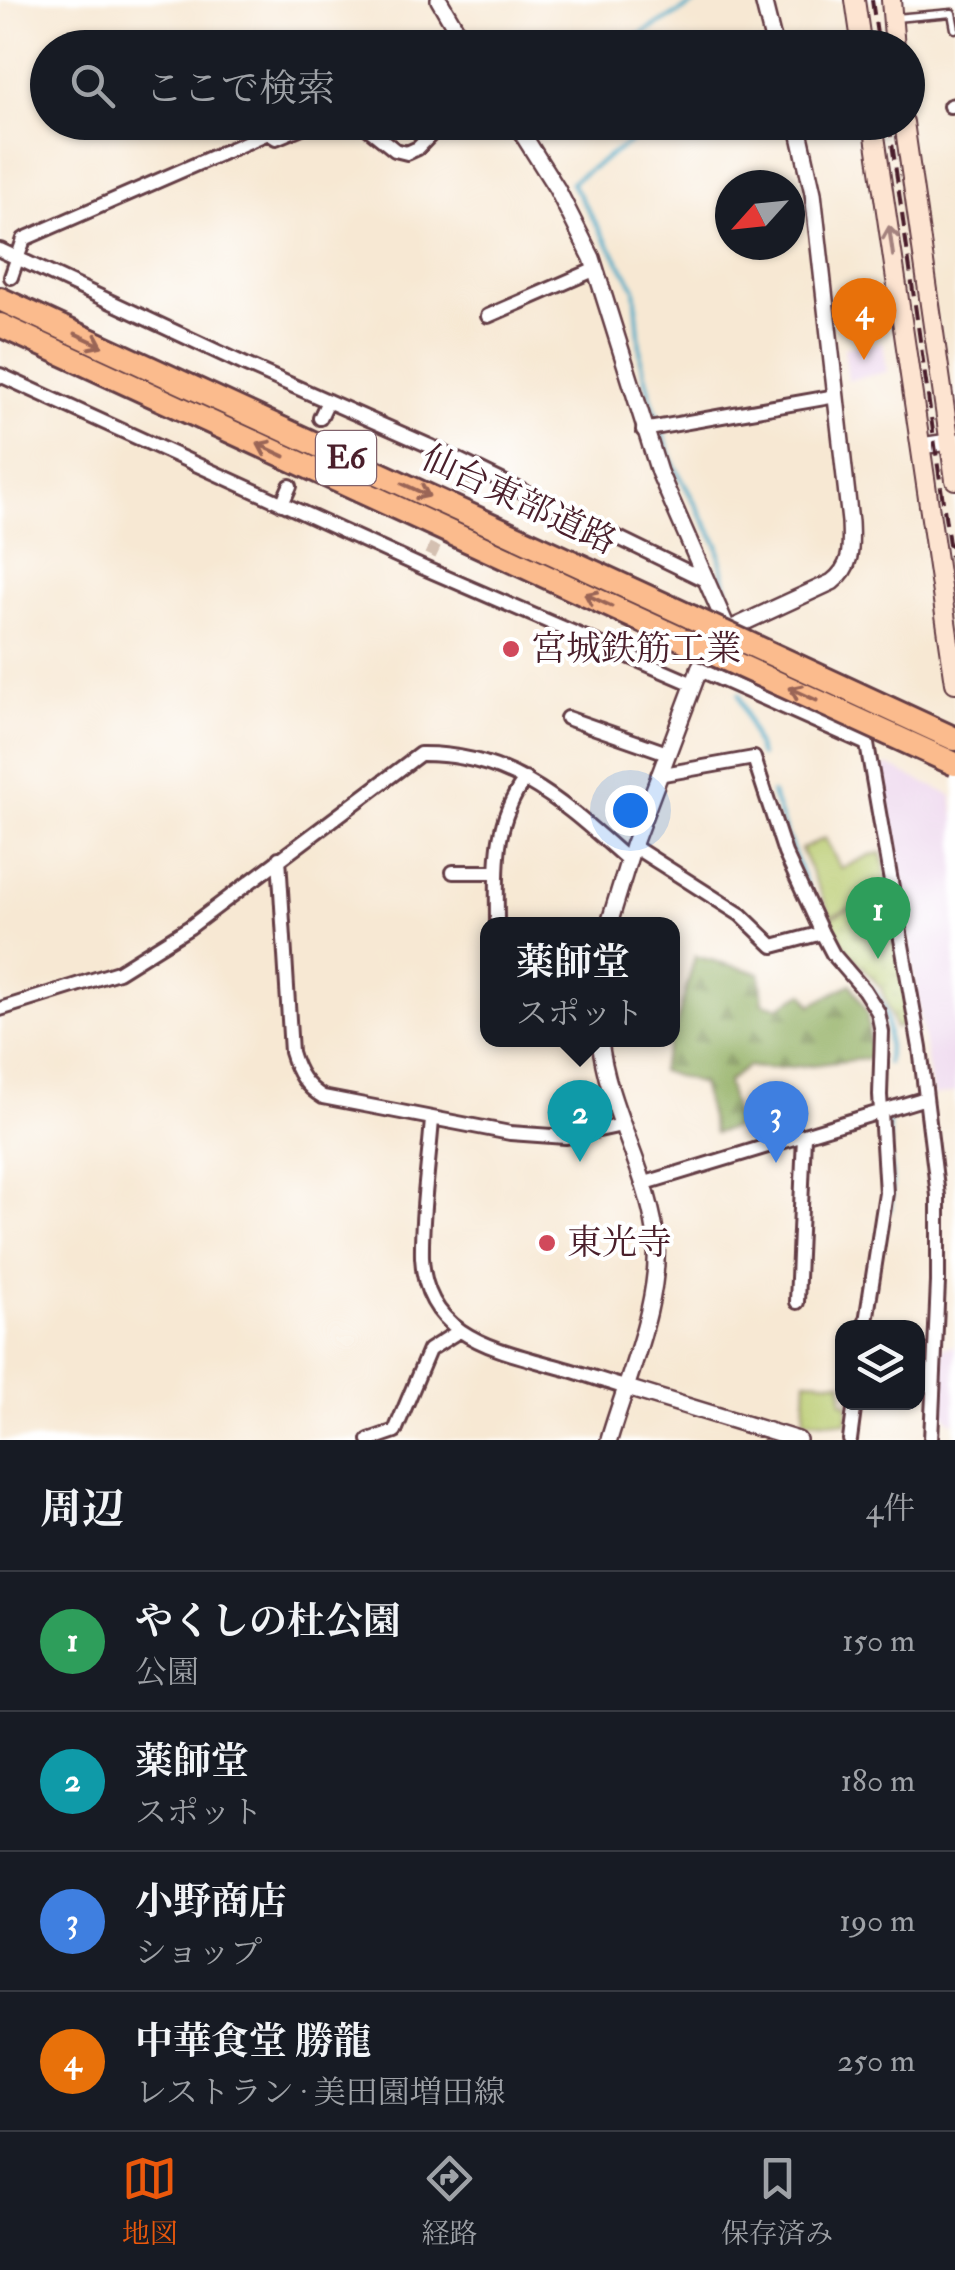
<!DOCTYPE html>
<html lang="ja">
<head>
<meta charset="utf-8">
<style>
  body { margin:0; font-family:"IM FELL Double Pica","Noto Serif JP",serif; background:#20242c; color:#f1f3f6 }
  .controls { position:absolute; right:30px; bottom:30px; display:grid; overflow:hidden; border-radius:20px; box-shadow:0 2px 8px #0004 }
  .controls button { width:90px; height:90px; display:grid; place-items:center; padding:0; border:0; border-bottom:2px solid #363941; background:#171b24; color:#f1f3f6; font:50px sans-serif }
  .compass { position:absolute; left:715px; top:170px; width:90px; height:90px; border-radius:50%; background:#171b24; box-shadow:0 2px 8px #0004; rotate:243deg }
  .you { position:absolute; left:630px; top:810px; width:35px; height:35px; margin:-25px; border:8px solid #fff; border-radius:50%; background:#1a73e8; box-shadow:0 0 0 15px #1a73e833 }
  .badge { display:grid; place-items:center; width:65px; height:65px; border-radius:50%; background:#ea580c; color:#fff; font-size:32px; font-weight:700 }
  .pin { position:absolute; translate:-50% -82px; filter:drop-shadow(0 2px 5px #0008) }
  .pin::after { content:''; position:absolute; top:52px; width:35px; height:30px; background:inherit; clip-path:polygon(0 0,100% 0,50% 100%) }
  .popup { position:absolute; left:480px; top:917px; width:200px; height:130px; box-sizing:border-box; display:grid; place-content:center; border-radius:20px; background:#171b24; filter:drop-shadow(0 2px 8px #0005); font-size:32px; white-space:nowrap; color:#9ea1a6 }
  .popup b { font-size:38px; color:#f1f3f6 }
  .popup::after { content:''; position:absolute; left:50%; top:100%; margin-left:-20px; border:20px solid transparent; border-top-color:#171b24 }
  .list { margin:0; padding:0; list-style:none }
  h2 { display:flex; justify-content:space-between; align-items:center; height:130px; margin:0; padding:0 40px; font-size:42px }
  h2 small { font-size:32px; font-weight:400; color:#9ea1a6 }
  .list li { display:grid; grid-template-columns:65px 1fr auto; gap:30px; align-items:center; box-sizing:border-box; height:140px; padding:0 40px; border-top:2px solid #363941 }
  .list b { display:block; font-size:38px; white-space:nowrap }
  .list p { margin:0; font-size:32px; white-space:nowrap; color:#9ea1a6 }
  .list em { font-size:32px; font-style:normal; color:#9ea1a6 }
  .icon { flex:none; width:55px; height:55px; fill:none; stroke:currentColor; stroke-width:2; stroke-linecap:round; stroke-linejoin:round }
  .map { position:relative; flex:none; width:955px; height:1440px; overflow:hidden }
  .search { position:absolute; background:#171b24; box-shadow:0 2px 8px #0004; left:30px; right:30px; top:30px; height:110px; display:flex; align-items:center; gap:25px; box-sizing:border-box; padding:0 35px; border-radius:55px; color:#9ea1a6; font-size:38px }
  .sheet { height:690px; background:#171b24 }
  nav { display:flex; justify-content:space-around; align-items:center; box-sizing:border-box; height:140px; border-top:2px solid #363941; background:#171b24; font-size:28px; color:#9ea1a6 }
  nav a { display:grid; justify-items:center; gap:5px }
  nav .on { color:#ea580c }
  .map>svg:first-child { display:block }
  .built { fill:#ebd1eb }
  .grass { fill:#b9cb6f; stroke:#82754d; stroke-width:2.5 }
  .forest { fill:url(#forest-firs); stroke:#6e6746; stroke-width:2.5 }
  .park { fill:url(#park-dots); stroke:#82754d; stroke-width:2.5 }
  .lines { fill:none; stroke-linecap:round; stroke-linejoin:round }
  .stream { stroke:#47a9c6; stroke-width:4 }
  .minor-tunnel { stroke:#d4c0b1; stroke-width:12; stroke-dasharray:12 6; stroke-linecap:butt }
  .service-casing { stroke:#643d44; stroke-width:11 }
  .minor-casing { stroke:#643d44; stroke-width:18 }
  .tertiary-casing { stroke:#643d44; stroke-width:20 }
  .secondary-casing { stroke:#643d44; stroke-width:22 }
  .motorway-casing { stroke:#643d44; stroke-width:28 }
  .service { stroke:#fff; stroke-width:6 }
  .minor { stroke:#fff; stroke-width:12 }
  .tertiary { stroke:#fff; stroke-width:15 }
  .secondary { stroke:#fde4d1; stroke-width:18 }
  .motorway { stroke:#fbbb8d; stroke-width:22 }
  .rail { stroke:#4a1f2b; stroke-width:4; stroke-dasharray:15 8; stroke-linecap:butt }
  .motorway-bridge-casing { stroke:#643d44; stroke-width:28; stroke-linecap:butt }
  .motorway-bridge { stroke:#fbbb8d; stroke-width:22 }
  .oneway { stroke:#a4827e }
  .oneway2 { stroke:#9a6557 }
  .poi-dot { fill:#d1495b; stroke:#fff; stroke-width:4 }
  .labels { text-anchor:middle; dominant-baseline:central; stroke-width:8; stroke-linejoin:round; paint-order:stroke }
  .shield { fill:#fff; stroke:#80626b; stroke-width:2.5 }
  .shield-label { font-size:32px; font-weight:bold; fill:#4a1f2b }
  .street-label { font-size:35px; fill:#4a1f2b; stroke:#fff }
  .poi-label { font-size:35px; fill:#4a1f2b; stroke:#fff; text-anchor:start }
</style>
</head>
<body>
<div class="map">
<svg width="955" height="1440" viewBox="0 0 955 1440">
  <defs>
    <pattern id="forest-firs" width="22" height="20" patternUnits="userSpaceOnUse" patternTransform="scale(2.5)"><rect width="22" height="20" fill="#92af62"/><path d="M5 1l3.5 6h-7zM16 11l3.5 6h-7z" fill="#798e51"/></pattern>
    <pattern id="park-dots" width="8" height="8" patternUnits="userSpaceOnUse" patternTransform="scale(2.5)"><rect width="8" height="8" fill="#b9cb6f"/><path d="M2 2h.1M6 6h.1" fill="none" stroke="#a1ae60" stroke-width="1.8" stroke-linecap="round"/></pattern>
  </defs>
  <rect width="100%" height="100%" fill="#fff"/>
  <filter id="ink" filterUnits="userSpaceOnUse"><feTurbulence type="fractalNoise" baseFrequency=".01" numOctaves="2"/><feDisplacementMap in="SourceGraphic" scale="20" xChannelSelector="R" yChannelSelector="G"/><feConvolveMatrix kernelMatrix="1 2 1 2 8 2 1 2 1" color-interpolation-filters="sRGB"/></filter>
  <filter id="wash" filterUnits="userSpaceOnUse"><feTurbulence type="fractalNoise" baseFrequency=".0048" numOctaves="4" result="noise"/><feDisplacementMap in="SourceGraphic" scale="40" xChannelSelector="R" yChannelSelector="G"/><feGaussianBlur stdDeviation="2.25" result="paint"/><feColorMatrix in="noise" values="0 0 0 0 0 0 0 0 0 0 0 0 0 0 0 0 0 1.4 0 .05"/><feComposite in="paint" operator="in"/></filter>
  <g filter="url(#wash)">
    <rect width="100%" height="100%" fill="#f7e8d3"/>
    <path class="built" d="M883 342 887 372 848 380 844 347Z
      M889 766 952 796 955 819V1092L933 1096 882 767Z
      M955 1346V1421L952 1422 941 1412 942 1348Z"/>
    <path class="grass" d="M825 838 841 869 870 855 882 853 888 890 831 916 801 849Z
      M806 1380 842 1382V1402L848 1403 847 1423 804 1420Z"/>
    <path class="forest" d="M695 956 760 973 763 1003 778 1007 804 993 811 1005 851 984 867 1013 871 1058C840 1061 773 1073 748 1066L727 1082 738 1127 714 1133 701 1084 660 1071 670 1040H672Z"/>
    <path class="park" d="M888 892 911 1025 895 1028 881 988 845 947 830 918Z"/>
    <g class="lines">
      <path class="stream" d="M616 48 701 0
        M654 122V126L571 182 635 288 641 359 651 398 674 465 718 545 727 594
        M739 694 760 756
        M772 793C788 840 810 900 835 942 867 1000 893 981 887 1063
        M888 1117 892 1190 890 1210
        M860 1422 861 1407"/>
    </g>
  </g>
  <g filter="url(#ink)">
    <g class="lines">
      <path class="minor-tunnel" d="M452 509 466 479
        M430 556 444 527"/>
      <defs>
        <path id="service" d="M895 18 952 13 955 29"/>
        <path id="minor" d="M950 106 955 105
          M360 122 395 150 407 153 418 148 443 122
          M0 250 246 365 432 447 705 580
          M11 277 24 239 268 133 276 138 314 122
          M488 316 596 269
          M0 375 424 568 693 684
          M320 418 328 401
          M643 430 836 396
          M282 504 290 486
          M698 669 867 744 920 1048 938 1196V1282L931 1440
          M567 718 667 753
          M658 775 754 758 785 853 822 933 833 954 864 990 878 1012 882 1032 880 1095 886 1193 865 1328
          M633 846 741 915 773 946 822 933
          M279 858 291 1052C297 1072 305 1086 323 1097L510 1133 566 1137 622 1125
          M453 872H497
          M497 924C497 870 492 825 525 779
          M0 1009 118 972 190 927 420 754C512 753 563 803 628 860
          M432 1119C429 1164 421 1212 422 1257 425 1334 490 1348 551 1365 575 1371 600 1380 624 1387
          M642 1184 926 1098
          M797 1302 804 1136
          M369 1440 395 1431 429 1350 459 1331
          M850 1440 855 1402"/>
        <path id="tertiary" d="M439 0 467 48
          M763 0 775 48
          M515 122 557 189 592 258 659 472 728 630
          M921 446 955 441
          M609 924 633 846 708 646 728 630 832 582C853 566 851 547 850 522L813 193 797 122
          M600 1040C607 1106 645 1165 655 1231 664 1297 627 1378 609 1440
          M624 1387 798 1440"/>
        <path id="secondary" d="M855 0 862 48
          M891 0 895 48
          M873 122 955 683
          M904 122 955 480"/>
        <path id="motorway" d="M0 299 691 617
          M0 325 686 641"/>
      </defs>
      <use href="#service" class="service-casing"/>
      <use href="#minor" class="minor-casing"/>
      <use href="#tertiary" class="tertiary-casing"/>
      <use href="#secondary" class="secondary-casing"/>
      <use href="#motorway" class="motorway-casing"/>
      <use href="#service" class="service"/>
      <use href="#minor" class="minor"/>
      <use href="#tertiary" class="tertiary"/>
      <use href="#secondary" class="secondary"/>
      <use href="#motorway" class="motorway"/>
      <path class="rail" d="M872 0 879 48
        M889 122 955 586"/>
      <defs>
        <path id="motorway-bridge" d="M691 617 955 739
          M686 641 955 764"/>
      </defs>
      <use href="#motorway-bridge" class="motorway-bridge-casing"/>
      <use href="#motorway-bridge" class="motorway-bridge"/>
    </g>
    <defs><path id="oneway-shaft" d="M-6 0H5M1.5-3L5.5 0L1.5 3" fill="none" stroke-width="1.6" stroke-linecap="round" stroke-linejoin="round" transform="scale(2.5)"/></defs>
    <use class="oneway" href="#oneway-shaft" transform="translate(891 241) rotate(-98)"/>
    <g class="oneway2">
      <use href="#oneway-shaft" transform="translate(89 340) rotate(25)"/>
      <use href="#oneway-shaft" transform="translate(271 450) rotate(-155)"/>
      <use href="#oneway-shaft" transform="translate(416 490) rotate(25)"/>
      <use href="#oneway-shaft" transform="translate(598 600) rotate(-155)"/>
      <use href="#oneway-shaft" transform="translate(803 694) rotate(-155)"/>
    </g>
  </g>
  <g class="poi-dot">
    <circle cx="511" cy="649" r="10"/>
    <circle cx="547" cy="1243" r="10"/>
  </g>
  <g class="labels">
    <rect class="shield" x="316" y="431" width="60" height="54" rx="8"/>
    <g class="shield-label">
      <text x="346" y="458">E6</text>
    </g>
    <g class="street-label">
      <text transform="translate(519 500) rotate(25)">仙台東部道路</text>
    </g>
    <g class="poi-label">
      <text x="531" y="649">宮城鉄筋工業</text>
      <text x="567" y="1243">東光寺</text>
    </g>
  </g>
</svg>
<div class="controls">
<button><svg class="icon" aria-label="layers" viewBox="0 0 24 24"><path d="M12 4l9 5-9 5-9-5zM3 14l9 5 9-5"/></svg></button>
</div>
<svg class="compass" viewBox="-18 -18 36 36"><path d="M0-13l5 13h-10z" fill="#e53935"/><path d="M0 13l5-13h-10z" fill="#9ea1a6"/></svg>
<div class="you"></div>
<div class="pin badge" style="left:878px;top:959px;background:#2e9e5b">1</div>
<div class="pin badge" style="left:580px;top:1162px;background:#0f9aa8">2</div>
<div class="popup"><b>薬師堂</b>スポット</div>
<div class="pin badge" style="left:776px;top:1163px;background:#3f7fe0">3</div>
<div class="pin badge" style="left:864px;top:360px;background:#e8710a">4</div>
<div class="search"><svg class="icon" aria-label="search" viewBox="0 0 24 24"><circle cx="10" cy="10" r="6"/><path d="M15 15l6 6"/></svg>ここで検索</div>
</div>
<section class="sheet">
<h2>周辺<small>4件</small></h2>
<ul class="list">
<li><span class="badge" style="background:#2e9e5b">1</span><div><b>やくしの杜公園</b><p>公園</p></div><em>150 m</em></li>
<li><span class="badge" style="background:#0f9aa8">2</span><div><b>薬師堂</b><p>スポット</p></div><em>180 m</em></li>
<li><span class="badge" style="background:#3f7fe0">3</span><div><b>小野商店</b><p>ショップ</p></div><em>190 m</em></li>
<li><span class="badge" style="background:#e8710a">4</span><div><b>中華食堂 勝龍</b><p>レストラン · 美田園増田線</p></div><em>250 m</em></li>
</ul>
</section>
<nav>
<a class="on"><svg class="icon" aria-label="map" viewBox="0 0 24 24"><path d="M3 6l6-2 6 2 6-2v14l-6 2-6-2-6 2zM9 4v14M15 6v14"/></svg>地図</a>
<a><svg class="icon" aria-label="directions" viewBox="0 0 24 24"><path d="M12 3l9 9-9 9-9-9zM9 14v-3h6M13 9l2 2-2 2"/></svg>経路</a>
<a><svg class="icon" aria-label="saved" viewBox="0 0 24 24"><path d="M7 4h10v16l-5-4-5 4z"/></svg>保存済み</a>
</nav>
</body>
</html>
